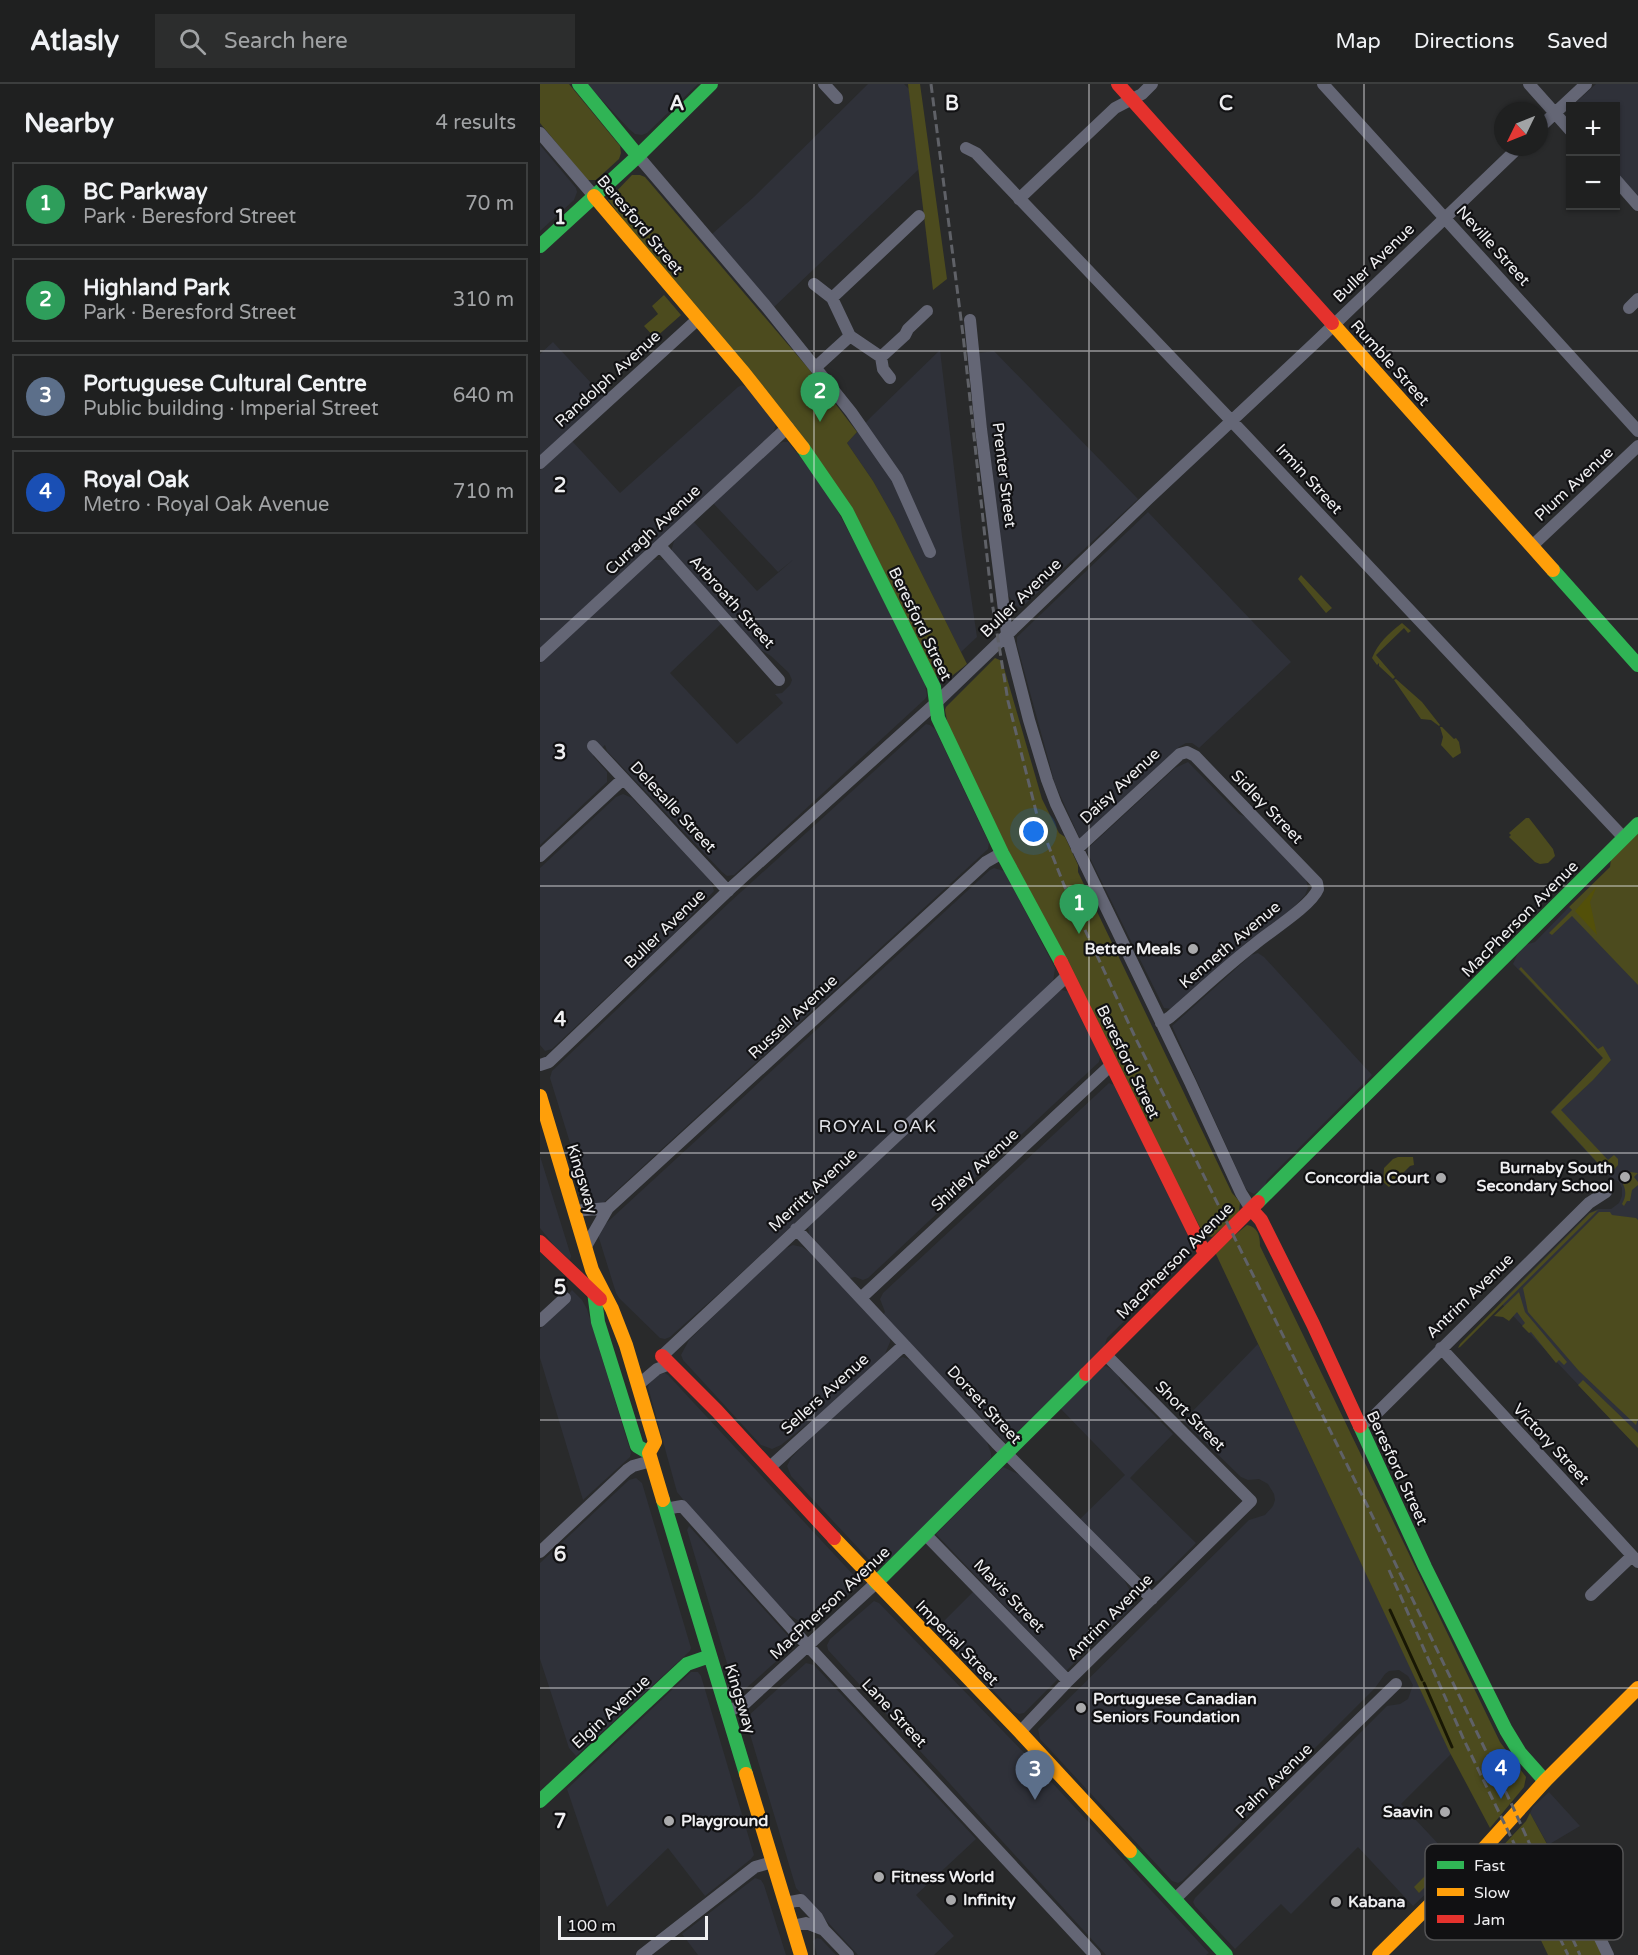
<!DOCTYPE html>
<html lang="en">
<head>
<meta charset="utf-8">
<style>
  body { margin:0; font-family:"Varela Round",sans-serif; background:#2c2d2d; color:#f1f3f6 }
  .controls { position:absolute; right:18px; top:18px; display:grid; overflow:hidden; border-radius:0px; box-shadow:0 2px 4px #0004 }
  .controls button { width:54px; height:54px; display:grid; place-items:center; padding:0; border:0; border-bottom:2px solid #3c3e3e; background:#1f2020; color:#f1f3f6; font:30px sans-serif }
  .compass { position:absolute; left:954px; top:18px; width:54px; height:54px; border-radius:50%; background:#1f2020; box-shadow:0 2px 4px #0004; rotate:227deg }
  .scale { position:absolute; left:18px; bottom:15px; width:150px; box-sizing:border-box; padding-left:6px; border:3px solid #efeff1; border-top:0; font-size:16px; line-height:21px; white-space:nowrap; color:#efeff1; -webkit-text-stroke:4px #111113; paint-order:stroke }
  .you { position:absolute; left:494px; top:748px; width:21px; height:21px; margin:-15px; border:4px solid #fff; border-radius:50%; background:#1a73e8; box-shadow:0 0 0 9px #1a73e833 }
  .badge { display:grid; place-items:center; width:39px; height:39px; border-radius:50%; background:#b45309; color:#fff; font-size:20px; font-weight:700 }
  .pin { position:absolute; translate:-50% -50px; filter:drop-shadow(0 2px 3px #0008) }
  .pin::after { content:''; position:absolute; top:32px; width:21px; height:18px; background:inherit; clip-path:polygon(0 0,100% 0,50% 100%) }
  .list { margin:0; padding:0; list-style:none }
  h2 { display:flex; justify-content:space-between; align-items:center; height:78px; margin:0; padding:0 24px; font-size:26px }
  h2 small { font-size:20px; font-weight:400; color:#a1a3a5 }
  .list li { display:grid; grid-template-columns:39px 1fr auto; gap:18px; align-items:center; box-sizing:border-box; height:84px; margin:0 12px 12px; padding:0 12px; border:2px solid #3c3e3e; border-radius:0px }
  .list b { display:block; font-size:22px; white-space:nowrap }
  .list p { margin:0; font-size:20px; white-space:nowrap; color:#a1a3a5 }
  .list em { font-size:20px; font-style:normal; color:#a1a3a5 }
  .icon { flex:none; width:33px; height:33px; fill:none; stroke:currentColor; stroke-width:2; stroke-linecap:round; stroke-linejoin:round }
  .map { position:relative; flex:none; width:1098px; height:1871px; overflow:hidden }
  header { display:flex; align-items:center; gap:36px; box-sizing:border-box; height:84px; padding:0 30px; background:#1f2020; border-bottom:2px solid #3c3e3e }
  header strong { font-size:28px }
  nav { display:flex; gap:33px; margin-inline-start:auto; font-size:21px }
  .search { width:420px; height:54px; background:#2c2d2d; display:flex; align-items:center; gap:15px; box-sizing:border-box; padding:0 21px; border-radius:0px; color:#a1a3a5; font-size:22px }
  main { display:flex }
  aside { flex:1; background:#1f2020 }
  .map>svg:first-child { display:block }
  .built { fill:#2f3139 }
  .green { fill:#4c4b1e }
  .forest { fill:#535009 }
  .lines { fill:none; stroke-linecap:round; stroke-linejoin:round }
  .stream { stroke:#181704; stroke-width:3 }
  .street { stroke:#646675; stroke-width:12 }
  .fast { stroke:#30b455; stroke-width:14 }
  .slow { stroke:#ff9f0a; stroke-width:14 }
  .jam { stroke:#e5322d; stroke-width:14 }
  .rail { stroke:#5f6167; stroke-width:3; stroke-dasharray:9 4.5; stroke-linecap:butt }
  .grid { fill:none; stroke:#efeff1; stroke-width:1.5; stroke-opacity:0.55 }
  .poi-dot { fill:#aaaaac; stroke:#111113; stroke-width:2 }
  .labels { text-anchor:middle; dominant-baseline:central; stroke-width:4.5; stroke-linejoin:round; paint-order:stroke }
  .street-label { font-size:16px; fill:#efeff1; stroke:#111113 }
  .poi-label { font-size:16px; font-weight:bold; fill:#efeff1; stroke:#111113; text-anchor:start }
  .neighbourhood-label { font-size:18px; letter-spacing:1.5px; fill:#e2e3e8; stroke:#111113 }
  .key { fill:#111113; stroke:#545456; stroke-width:1.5 }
  .key-label { font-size:16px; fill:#efeff1 }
  .grid-label { font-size:20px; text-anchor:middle; font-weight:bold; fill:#efeff1; stroke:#111113; stroke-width:4.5; stroke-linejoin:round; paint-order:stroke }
</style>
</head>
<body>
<header>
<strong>Atlasly</strong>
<div class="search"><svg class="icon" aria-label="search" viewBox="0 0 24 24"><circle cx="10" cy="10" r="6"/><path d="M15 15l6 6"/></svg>Search here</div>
<nav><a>Map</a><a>Directions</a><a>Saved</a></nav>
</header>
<main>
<aside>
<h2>Nearby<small>4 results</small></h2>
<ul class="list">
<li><span class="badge" style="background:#2e9e5b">1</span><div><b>BC Parkway</b><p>Park · Beresford Street</p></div><em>70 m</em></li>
<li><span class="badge" style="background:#2e9e5b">2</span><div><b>Highland Park</b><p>Park · Beresford Street</p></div><em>310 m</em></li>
<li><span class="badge" style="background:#5c6f8a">3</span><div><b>Portuguese Cultural Centre</b><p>Public building · Imperial Street</p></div><em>640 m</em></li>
<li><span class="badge" style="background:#1a4fb4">4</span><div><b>Royal Oak</b><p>Metro · Royal Oak Avenue</p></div><em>710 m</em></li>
</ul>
</aside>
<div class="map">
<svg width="1098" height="1871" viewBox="0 0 1098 1871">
  <rect width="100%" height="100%" fill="#292a2b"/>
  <path class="built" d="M47 0H158L107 49 102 51 95 50 89 45Z
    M328 0H364L369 5 379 85 234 223 172 150 214 113Z
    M1056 0H1098V113L1076 88V22H1032Z
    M0 61 36 104 37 108 34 116 0 147Z
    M13 258 66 315 0 374V270Z
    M400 266 422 452 437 553 421 568 354 434 333 397 307 359 331 333Z
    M454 267 598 415 481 524 475 521 466 508 438 269Z
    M202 301 207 303 236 340 233 350 0 564V386L32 357 80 409 198 303Z
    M243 358H248L286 405 383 588 387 612 385 615 194 791 187 792 182 788 67 667 65 661 53 672 67 688V698L0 761V579L111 476H125L182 539 130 589 197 660 243 619 235 610 242 609 250 601 252 596 249 589 231 572 217 564 132 468V464L135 454 153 437 217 507 254 475 238 488 173 419 238 360Z
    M608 428 751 578 659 664 652 659H646L639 663 540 755 515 700 477 561V553Z
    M386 640 390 641 395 645 449 759 448 765 62 1120 51 1121 48 1117 10 994 12 987 190 818Z
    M648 678 699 730 708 734 766 795 768 804 765 811 751 826 706 859 632 925 624 924 546 766 635 684Z
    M83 710 92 714 171 797 174 807 139 845 12 965 5 967 0 961V784L76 713Z
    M454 784 464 787 515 884 513 899 185 1204 130 1253 125 1255 120 1254 79 1214 76 1209 59 1154 58 1150 61 1144 450 786Z
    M1029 823 1098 895V1364L960 1218 1049 1129 1058 1125H1071L1079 1119 1082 1112V1104L1079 1098 1070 1093 1010 1028 1063 974 973 880 977 871 985 861 995 858Z
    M718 869 724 873 832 991 727 1096 724 1104 714 1110 708 1107 705 1103 632 942 711 871Z
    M522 906 530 908 560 973 559 978 328 1194 323 1196 315 1193 310 1194 269 1150 268 1143 518 907Z
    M569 999 574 1001 654 1163 651 1172 567 1254 564 1264 468 1357 463 1356 343 1231 345 1228 340 1215 343 1209Z
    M0 1072 31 1172 30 1176 16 1164 0 1144Z
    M253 1161 262 1163 271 1169 350 1254V1258L345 1270 280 1330 241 1361 232 1365 221 1361 143 1276 141 1271 149 1256 242 1166Z
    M32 1206 42 1216 47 1225 91 1369 90 1373 43 1416 0 1274V1245L28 1218 25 1214Z
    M718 1260 911 1670 861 1720 917 1780 873 1822 818 1763 751 1830 741 1820 695 1865 655 1822 653 1818 655 1814 847 1622 860 1620 868 1615 873 1601 868 1592 859 1586 849 1587 845 1590 835 1604 642 1797 638 1799 632 1797 500 1655 498 1645 709 1436 725 1431 733 1422 735 1416 734 1410 728 1400 719 1395 708 1396 701 1393 643 1337Z
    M363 1273 370 1276 445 1353 451 1369V1374L367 1461 344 1480 334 1481 251 1392 247 1382 251 1374 293 1331 355 1276Z
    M566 1282 577 1289 581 1298 633 1350 590 1394 656 1459 618 1497 614 1498 599 1491 590 1489 539 1436 585 1391 520 1324 560 1283Z
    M125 1289 128 1291 318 1496 317 1503 274 1542H267L246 1529 162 1439 137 1408 108 1303 110 1298 120 1290Z
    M463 1383 482 1392 582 1492 594 1514 593 1522 526 1587 396 1450Z
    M96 1394 102 1399 151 1564 150 1567 36 1672 29 1664 0 1575V1479L89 1396Z
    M149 1442 249 1553 251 1558 250 1565 202 1608H198L195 1606 147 1446Z
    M433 1508 517 1593 518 1595 484 1629 479 1630 474 1628 395 1546Z
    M334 1517 339 1519 494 1679 669 1869 666 1871H566L288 1566 287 1561 290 1555Z
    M266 1579 274 1581 436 1755 376 1811 414 1852 394 1871H318L256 1804 206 1637 208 1632Z
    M151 1588H158L161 1592 214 1771 211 1775 165 1812 128 1764 67 1823 27 1705Z
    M1009 1708 1040 1742 1008 1761 990 1729 993 1723Z
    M215 1794 221 1796 224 1801 246 1871H158L142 1850Z
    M277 1854 281 1855 296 1871H277L273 1857Z"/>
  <path class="green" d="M0 0H29L80 62 81 69 79 75 56 96H47L0 39Z
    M368 0H380L407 195 393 206Z
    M92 91H100L105 93 268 284 317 348 307 359 333 397 354 434 427 580 412 592 402 595 394 590 326 451 68 116Z
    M124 211 141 231 115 254 104 242 118 230 112 222Z
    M761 491 792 524 786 529 758 495Z
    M862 539 871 547 868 549 864 544 836 571 855 593 853 595 839 582V579L837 581 832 574C838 559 848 550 862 539Z
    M455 574 462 577 502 715 519 749 525 753 538 781V788L692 1109 700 1118 699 1129 672 1153 664 1151 497 827 408 642 405 626 406 623Z
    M856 595 882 618 900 641 899 642 891 636 881 635 854 596Z
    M900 643H902L914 655 916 654 919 658 921 669 913 674 901 661 903 653Z
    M986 734H989L1013 765 1015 772 1008 779 1000 780 995 778 969 753 971 751 969 749Z
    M1098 748V901L1032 832 1012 851 1009 849 1032 826 1029 823 1070 783 1071 775Z
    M981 883 1058 965 1063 962 1071 976 1053 996 1021 1026 1068 1076 1074 1071 1078 1075V1081L1071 1089H1067L1011 1028 1063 974 979 885Z
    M858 1073H873L874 1081 870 1082 849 1103 843 1098 844 1084 853 1075Z
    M1090 1088 1098 1089 1094 1093 1098 1098V1101L1092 1106 1090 1117H1087L1084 1122 1082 1120C1087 1111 1086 1105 1081 1096Z
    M1058 1126 920 1263 918 1264 920 1260 1050 1129Z
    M1059 1128H1070L1072 1131 1096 1134 1098 1136V1335L1096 1341 1039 1287 988 1228 983 1204Z
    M707 1141C718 1143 720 1152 720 1162L960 1658 986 1693 984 1703 950 1744 909 1667 675 1168Z
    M979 1208 985 1228 1027 1278 1024 1281 1019 1276 1016 1279 991 1248 989 1249 982 1242 985 1239 977 1228 969 1237 963 1233 954 1232Z
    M1043 1296 1098 1349V1364L1038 1301Z
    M990 1729 1030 1802 1063 1871H1008L958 1767 986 1737Z
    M894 1783 900 1788 879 1809 874 1803Z"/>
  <path class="forest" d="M1057 802 1050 818 1057 851 1035 827Z"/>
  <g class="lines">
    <path class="stream" d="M850 1526 882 1596
      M884 1599 912 1663"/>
    <path class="street" d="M284 0 297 14
      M783 0 1098 347
      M989 0 1030 46
      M999 44 1046 0
      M0 49 54 112
      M426 64 436 69 704 350 1084 754
      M98 72 225 221 311 328 357 394 390 468
      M1076 96 1098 121
      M479 115 575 24 602 10 612 0
      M274 200 292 214
      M1089 224 1098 215
      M430 236 441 345 467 550 489 636 507 696 516 720 650 998 701 1109 711 1125
      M310 252 341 273 365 251 368 245 387 227
      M341 273 343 285 350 294
      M276 283 310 252 292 214 379 132
      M0 379 158 235
      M120 462 239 596
      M992 462 1098 362
      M0 572 248 343
      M53 662 188 807
      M537 765 640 670 647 668 655 672 777 799 778 805C771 822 729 848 715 860 685 883 658 909 630 933L621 939
      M0 772 83 695
      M0 981 9 978 193 802 397 618 607 416 778 256 979 63
      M34 1127 68 1124
      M256 1145 456 1359 612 1515
      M45 1164 68 1124 446 778 462 769
      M321 1214 571 981
      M0 1237 25 1214
      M901 1264 1098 1478
      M122 1272 528 891
      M98 1301 117 1285 130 1280
      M819 1342 832 1334 1049 1119 1066 1108
      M229 1384 364 1261
      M125 1425 142 1422 255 1548 555 1871
      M385 1450 528 1597
      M0 1468 87 1386 93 1382 111 1377
      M1051 1511 1092 1472
      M186 1627 202 1622 336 1499
      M480 1648 528 1597 711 1417 565 1270
      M1037 1806 1068 1871
      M635 1815 856 1600
      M245 1819 261 1816 277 1833 284 1846 308 1871
      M252 1842 266 1839 284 1846
      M102 1871 215 1783 233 1778"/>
    <path class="fast" d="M39 0 98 72
      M0 162 98 72 171 0
      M263 364 307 428 394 603 398 634 462 769 521 878
      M1013 486 1098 581
      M718 1118 1098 740
      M53 1200 58 1238 97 1362 109 1369
      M820 1342 885 1483 966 1646 980 1669 1005 1697
      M123 1416 206 1690
      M336 1499 546 1290
      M0 1717 147 1580 170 1572
      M590 1767 686 1871"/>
    <path class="slow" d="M54 112 204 289 263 364
      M792 239 1013 486
      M0 1012 52 1186 72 1225 86 1261 115 1358 109 1369 123 1416
      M294 1454 480 1648 590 1767
      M206 1690 261 1871
      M839 1871 918 1793 1005 1697 1098 1604"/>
    <path class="jam" d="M578 0 792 239
      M521 878 665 1170
      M711 1125 721 1136 773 1240 820 1342
      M0 1158 60 1215
      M122 1272 177 1327 294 1454
      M546 1290 718 1118"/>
    <path class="rail" d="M391 0 423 251 452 518 468 617 498 735 524 801 596 955 827 1421 972 1721 1040 1871
      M849 1486 924 1656 1028 1871"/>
  </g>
  <path class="grid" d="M274 0V1871M549 0V1871M824 0V1871M0 267H1098M0 535H1098M0 802H1098M0 1069H1098M0 1336H1098M0 1604H1098"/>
  <g class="poi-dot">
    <circle cx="653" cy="865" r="6"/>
    <circle cx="1085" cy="1093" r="6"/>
    <circle cx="901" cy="1094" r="6"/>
    <circle cx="541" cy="1624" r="6"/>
    <circle cx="905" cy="1728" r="6"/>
    <circle cx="129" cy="1737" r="6"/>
    <circle cx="339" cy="1793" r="6"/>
    <circle cx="411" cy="1816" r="6"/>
    <circle cx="796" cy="1818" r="6"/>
  </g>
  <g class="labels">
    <g class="street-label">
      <text transform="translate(100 141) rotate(50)">Beresford Street</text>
      <text transform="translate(953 162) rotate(48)">Neville Street</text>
      <text transform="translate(834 179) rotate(-44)">Buller Avenue</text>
      <text transform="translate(850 279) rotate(48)">Rumble Street</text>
      <text transform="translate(68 295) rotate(-42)">Randolph Avenue</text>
      <text transform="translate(464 391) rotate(83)">Prenter Street</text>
      <text transform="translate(769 395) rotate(47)">Irmin Street</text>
      <text transform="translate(1034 400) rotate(-43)">Plum Avenue</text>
      <text transform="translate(113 446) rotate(-43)">Curragh Avenue</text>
      <text transform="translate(481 514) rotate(-44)">Buller Avenue</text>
      <text transform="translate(192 518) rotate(48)">Arbroath Street</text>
      <text transform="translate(380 540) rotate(64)">Beresford Street</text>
      <text transform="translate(580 702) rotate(-43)">Daisy Avenue</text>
      <text transform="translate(133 723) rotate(47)">Delesalle Street</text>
      <text transform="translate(727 723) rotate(46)">Sidley Street</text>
      <text transform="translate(980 835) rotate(-45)">MacPherson Avenue</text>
      <text transform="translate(125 845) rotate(-44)">Buller Avenue</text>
      <text transform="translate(690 861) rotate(-40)">Kenneth Avenue</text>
      <text transform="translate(253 933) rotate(-43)">Russell Avenue</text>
      <text transform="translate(588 978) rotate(64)">Beresford Street</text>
      <text transform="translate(435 1086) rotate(-43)">Shirley Avenue</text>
      <text transform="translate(42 1095) rotate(73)">Kingsway</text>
      <text transform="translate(273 1106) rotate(-43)">Merritt Avenue</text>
      <text transform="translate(635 1177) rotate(-45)">MacPherson Avenue</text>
      <text transform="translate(930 1212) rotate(-44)">Antrim Avenue</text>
      <text transform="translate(285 1310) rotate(-42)">Sellers Avenue</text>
      <text transform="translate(444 1321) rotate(47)">Dorset Street</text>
      <text transform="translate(650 1332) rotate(45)">Short Street</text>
      <text transform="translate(1011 1360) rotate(47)">Victory Street</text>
      <text transform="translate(857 1384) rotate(65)">Beresford Street</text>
      <text transform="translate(469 1512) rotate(46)">Mavis Street</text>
      <text transform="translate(290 1519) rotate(-43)">MacPherson Avenue</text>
      <text transform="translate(570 1533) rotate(-45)">Antrim Avenue</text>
      <text transform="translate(417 1559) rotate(46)">Imperial Street</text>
      <text transform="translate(200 1615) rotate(73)">Kingsway</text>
      <text transform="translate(71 1628) rotate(-43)">Elgin Avenue</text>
      <text transform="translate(354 1629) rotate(47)">Lane Street</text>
      <text transform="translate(734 1697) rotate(-44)">Palm Avenue</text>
    </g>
    <g class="poi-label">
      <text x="641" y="865" text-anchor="end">Better Meals</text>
      <text x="1073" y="1084" text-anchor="end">Burnaby South<tspan x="1073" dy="18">Secondary School</tspan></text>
      <text x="889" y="1094" text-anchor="end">Concordia Court</text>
      <text x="553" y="1615">Portuguese Canadian<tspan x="553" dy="18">Seniors Foundation</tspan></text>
      <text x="893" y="1728" text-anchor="end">Saavin</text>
      <text x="141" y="1737">Playground</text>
      <text x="351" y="1793">Fitness World</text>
      <text x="423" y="1816">Infinity</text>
      <text x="808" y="1818">Kabana</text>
    </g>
    <g class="neighbourhood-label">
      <text x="338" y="1042">ROYAL OAK</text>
    </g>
  </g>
  <rect x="885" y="1760" width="198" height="96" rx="9" class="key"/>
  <rect x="897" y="1777" width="27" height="8" fill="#30b455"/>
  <rect x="897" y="1804" width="27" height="8" fill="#ff9f0a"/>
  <rect x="897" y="1831" width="27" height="8" fill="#e5322d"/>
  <g class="key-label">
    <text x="934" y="1787">Fast</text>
    <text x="934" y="1814">Slow</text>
    <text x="934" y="1841">Jam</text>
  </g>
  <g class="grid-label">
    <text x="137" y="26">A</text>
    <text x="412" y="26">B</text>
    <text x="686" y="26">C</text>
    <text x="20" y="140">1</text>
    <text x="20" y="408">2</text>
    <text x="20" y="675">3</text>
    <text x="20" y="942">4</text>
    <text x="20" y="1210">5</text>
    <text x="20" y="1477">6</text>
    <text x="20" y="1744">7</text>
  </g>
</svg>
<div class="controls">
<button>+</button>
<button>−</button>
</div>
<svg class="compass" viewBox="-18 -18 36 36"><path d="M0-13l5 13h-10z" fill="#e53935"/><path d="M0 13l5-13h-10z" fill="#a1a3a5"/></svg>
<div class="scale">100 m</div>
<div class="you"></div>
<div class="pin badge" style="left:539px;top:850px;background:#2e9e5b">1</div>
<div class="pin badge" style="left:280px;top:338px;background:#2e9e5b">2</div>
<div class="pin badge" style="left:495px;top:1716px;background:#5c6f8a">3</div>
<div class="pin badge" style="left:961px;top:1715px;background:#1a4fb4">4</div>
</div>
</main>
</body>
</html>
